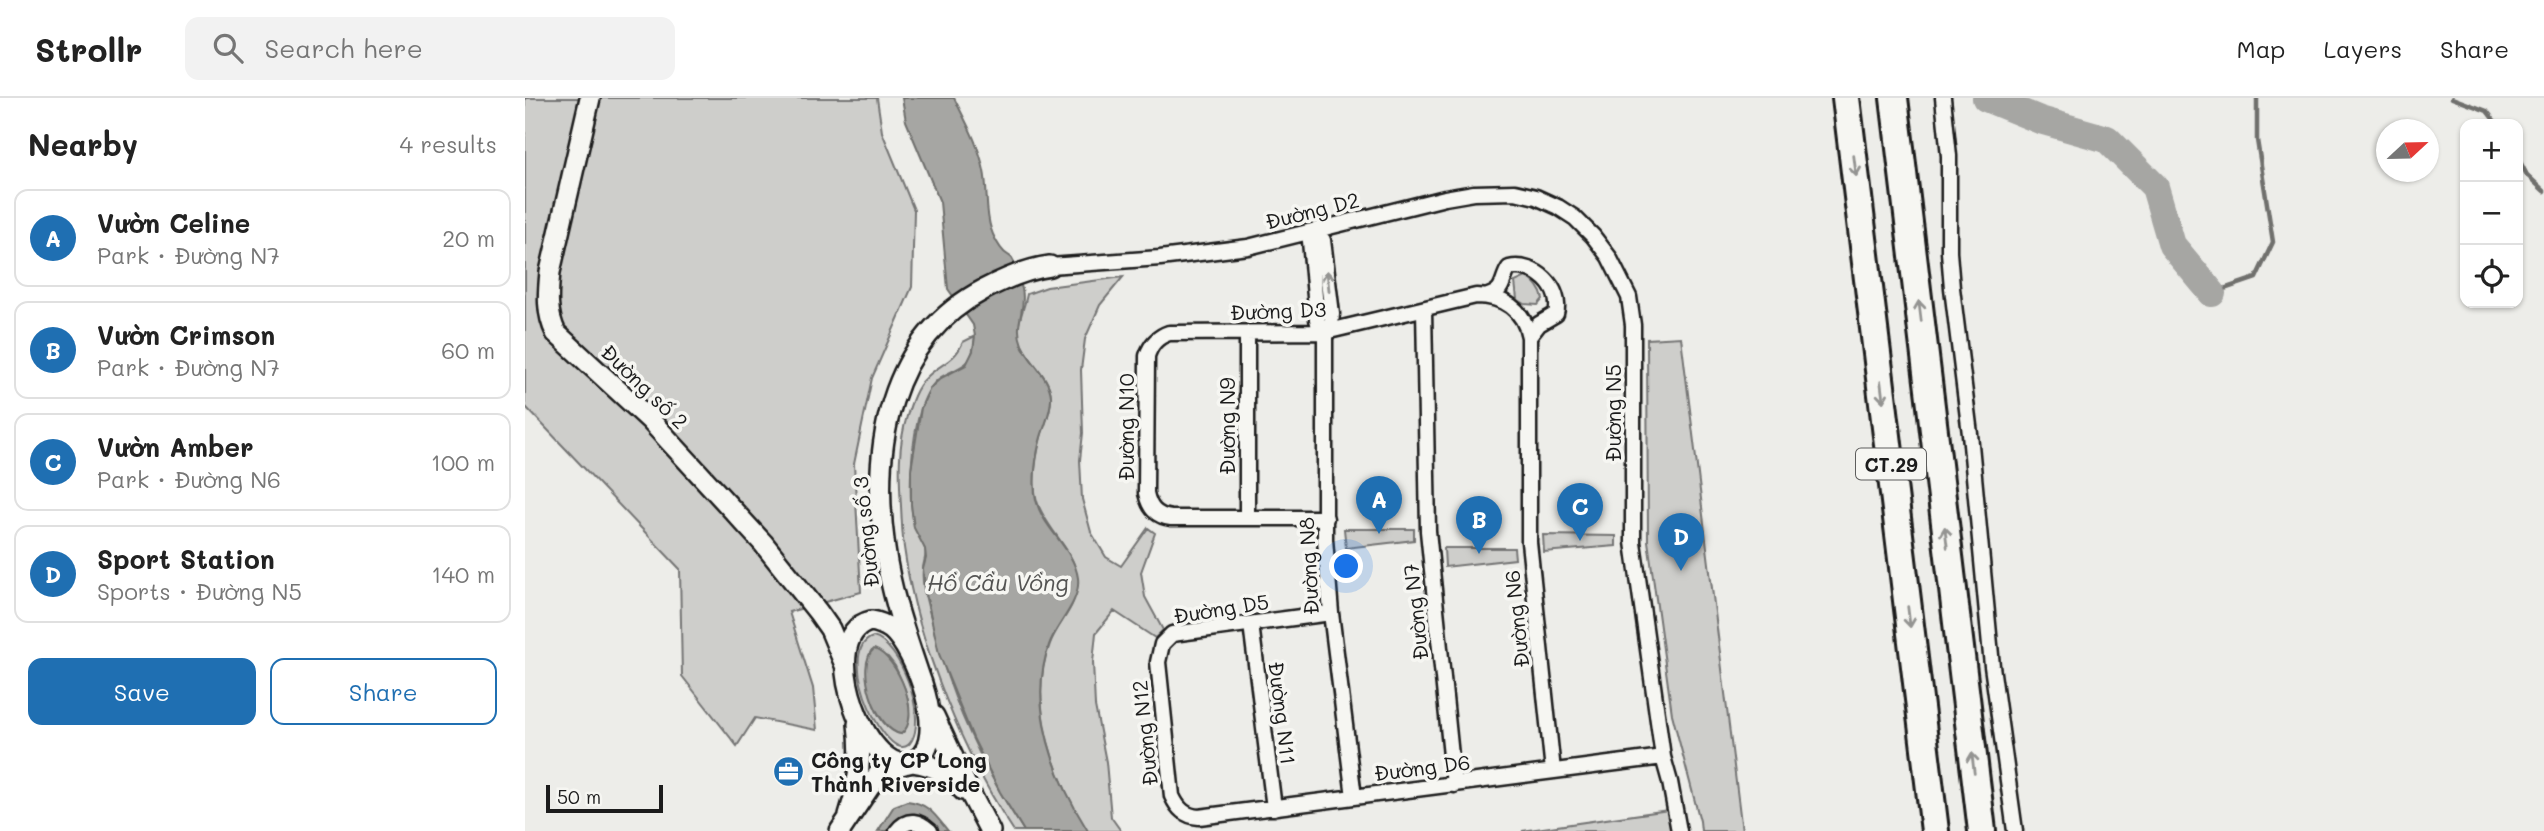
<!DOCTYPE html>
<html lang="en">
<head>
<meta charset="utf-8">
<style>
  body { margin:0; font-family:Mali,sans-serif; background:#f2f2f2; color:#222 }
  .controls { position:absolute; right:21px; top:21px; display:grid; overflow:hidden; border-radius:14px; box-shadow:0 2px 5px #0004 }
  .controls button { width:63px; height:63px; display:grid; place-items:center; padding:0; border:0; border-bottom:2px solid #e0e0e0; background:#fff; color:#222; font:35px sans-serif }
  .compass { position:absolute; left:1851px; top:21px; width:63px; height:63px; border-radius:50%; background:#fff; box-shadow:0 2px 5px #0004; rotate:68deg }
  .scale { position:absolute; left:21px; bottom:18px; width:117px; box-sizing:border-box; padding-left:7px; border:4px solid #1c1c1c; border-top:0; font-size:19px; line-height:24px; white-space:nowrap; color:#1c1c1c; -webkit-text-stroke:5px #f6f6f2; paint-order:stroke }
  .you { position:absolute; left:822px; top:469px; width:24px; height:24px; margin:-18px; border:5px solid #fff; border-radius:50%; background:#1a73e8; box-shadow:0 0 0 10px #1a73e833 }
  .badge { display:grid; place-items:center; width:46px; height:46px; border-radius:50%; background:#1f6fb2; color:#fff; font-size:23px; font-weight:700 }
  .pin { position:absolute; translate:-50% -58px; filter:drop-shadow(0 2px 4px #0008) }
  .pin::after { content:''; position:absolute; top:37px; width:24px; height:21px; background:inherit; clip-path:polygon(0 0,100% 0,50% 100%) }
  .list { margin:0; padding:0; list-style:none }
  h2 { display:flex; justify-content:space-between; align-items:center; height:91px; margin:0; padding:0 28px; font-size:30px }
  h2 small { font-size:23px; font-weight:400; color:#767676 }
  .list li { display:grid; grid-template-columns:46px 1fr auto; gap:21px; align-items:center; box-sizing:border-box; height:98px; margin:0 14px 14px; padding:0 14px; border:2px solid #e0e0e0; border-radius:14px }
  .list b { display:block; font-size:26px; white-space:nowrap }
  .list p { margin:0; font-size:23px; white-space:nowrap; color:#767676 }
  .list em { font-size:23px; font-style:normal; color:#767676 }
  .actions { display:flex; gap:14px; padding:21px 28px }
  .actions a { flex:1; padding:16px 0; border:2px solid #1f6fb2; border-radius:14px; text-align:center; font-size:24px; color:#1f6fb2 }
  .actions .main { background:#1f6fb2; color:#fff }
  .icon { flex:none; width:38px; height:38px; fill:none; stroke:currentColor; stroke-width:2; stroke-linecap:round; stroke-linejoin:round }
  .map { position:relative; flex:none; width:2019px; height:733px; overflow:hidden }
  header { display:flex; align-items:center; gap:42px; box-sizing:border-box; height:98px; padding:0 35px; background:#fff; border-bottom:2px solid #e0e0e0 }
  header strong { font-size:33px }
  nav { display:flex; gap:38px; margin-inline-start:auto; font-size:24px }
  .search { width:490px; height:63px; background:#f2f2f2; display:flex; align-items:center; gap:18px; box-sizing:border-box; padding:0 24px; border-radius:14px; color:#767676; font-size:26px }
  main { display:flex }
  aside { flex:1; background:#fff }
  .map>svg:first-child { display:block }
  .green { fill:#cececb; stroke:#757574; stroke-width:2; fill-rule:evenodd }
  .water { fill:#a6a6a3; stroke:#6f6f6d; stroke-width:2 }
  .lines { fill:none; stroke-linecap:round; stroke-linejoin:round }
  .stream { stroke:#6f6f6d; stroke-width:4.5 }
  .river { stroke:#a6a6a3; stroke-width:28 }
  .street-casing { stroke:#1c1c1c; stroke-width:19 }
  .secondary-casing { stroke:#1c1c1c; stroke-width:24 }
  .highway-casing { stroke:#1c1c1c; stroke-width:32 }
  .street { stroke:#f6f6f2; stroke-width:14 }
  .secondary { stroke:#f6f6f2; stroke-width:19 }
  .highway { stroke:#f6f6f2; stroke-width:26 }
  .oneway { stroke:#949492 }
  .labels { text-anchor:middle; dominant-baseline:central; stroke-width:7; stroke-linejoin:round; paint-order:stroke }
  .shield { fill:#f6f6f2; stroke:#5d5d5c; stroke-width:2 }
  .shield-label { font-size:19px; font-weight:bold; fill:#1c1c1c }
  .street-label { font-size:21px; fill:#1c1c1c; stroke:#f6f6f2 }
  .poi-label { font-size:21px; font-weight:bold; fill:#1c1c1c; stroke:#f6f6f2; text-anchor:start }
  .water-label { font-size:23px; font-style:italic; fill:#535352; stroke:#f6f6f2 }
</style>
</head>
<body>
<header>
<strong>Strollr</strong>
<div class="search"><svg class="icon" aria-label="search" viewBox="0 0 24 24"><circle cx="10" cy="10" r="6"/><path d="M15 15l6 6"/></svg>Search here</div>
<nav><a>Map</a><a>Layers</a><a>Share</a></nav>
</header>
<main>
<aside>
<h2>Nearby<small>4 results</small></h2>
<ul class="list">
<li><span class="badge">A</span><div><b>Vườn Celine</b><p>Park · Đường N7</p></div><em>20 m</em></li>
<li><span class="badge">B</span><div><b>Vườn Crimson</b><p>Park · Đường N7</p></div><em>60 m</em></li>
<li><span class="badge">C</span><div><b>Vườn Amber</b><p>Park · Đường N6</p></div><em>100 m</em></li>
<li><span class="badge">D</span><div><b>Sport Station</b><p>Sports · Đường N5</p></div><em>140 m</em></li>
</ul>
<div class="actions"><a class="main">Save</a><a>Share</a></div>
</aside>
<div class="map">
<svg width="2019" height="733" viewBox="0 0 2019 733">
  <rect width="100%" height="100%" fill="#edede9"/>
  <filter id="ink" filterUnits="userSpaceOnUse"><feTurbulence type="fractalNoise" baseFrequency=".0143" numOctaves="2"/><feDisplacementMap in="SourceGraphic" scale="14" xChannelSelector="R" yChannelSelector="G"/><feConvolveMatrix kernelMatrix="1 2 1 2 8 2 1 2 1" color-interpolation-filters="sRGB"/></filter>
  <g filter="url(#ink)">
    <path class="green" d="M0 0H352L357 34 389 112 387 189 347 280 329 366 336 494 264 514 288 590 292 632 230 620 212 648 157 578 155 471 0 308Z
      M598 179 575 207 560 241 556 272 558 335 555 362 557 401 566 434 581 459 596 468 623 430 630 435 616 474 620 499 638 532 630 540 589 513 571 535 568 564 570 608 581 664 586 719 596 733H562C531 681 501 607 525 546 530 531 544 516 548 504 551 496 551 481 550 472 549 454 518 426 512 403 506 383 512 354 517 335 521 324 527 310 526 298 524 273 493 257 493 232 494 221 500 207 502 196L522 189Z
      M1001 179C1010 183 1016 192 1018 201L1013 207 1000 206 992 201 990 184Z
      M450 238C447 271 440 265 416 279 406 286 400 298 396 310 387 340 382 395 389 426 391 435 397 442 400 451 402 459 398 464 398 471 396 488 403 508 407 524 424 598 458 670 499 733H489C440 660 392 544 380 456 377 440 377 424 376 408 374 377 373 347 382 318 386 305 391 289 401 280 416 264 428 266 438 244Z
      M1156 239 1217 733H1176L1175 723 1147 616 1123 443 1122 241Z
      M819 431H889V442L821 450Z
      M1018 437 1091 438V448L1019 454Z
      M919 450H989L990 461 920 469Z
      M348 539C376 546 401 617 387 642 367 680 306 552 348 539ZM346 553 363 559 370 568 380 591 384 608 376 636C349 631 335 575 346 553Z
      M1151 711 1154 733H997Z"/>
    <path class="water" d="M377 0H429C441 24 454 47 459 73 463 91 460 113 466 131 468 138 474 149 479 154 481 156 485 158 487 160 492 168 494 182 497 191 502 212 488 225 497 247 505 265 524 278 526 298 527 311 520 326 516 339 511 356 507 384 511 402 518 431 549 450 553 480 556 504 531 526 524 547 502 610 530 680 563 733H499L475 694 448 640 414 556 401 496 398 471 401 460 400 451 389 430 386 406V372L396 310 405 290 416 280 441 267 448 253 450 238 448 227 423 191 415 104 381 23Z
      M349 551C373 558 398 621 376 636 351 632 329 567 349 551Z
      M382 703C403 705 410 717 423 733H353L369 708Z"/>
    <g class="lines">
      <path class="stream" d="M1927 0 1962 13 1972 26
        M1993 60 2002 77 2019 93
        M1687 195 1731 180 1748 144 1732 42V0"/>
      <path class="river" d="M1461 0 1515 22 1582 41 1630 89 1647 147 1687 195"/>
      <defs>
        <path id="street" d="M1418 0 1424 58V154L1427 190 1445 336 1467 568 1490 733
          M789 134 798 142 807 216 806 228 800 234V441L806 515 829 699
          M789 134 785 143 792 221 794 229 800 234
          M525 168 635 160 723 149 920 100 949 95 990 94 1011 99 1033 109 1050 120 1068 138 1084 159 1104 199 1108 227V444L1138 659 1145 684 1154 733
          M963 198C980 193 976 182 984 170 1010 164 1038 190 1031 216L1014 226 1004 239
          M899 211 903 433 929 687
          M722 420V235
          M801 420H646C630 418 624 409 621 395L622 258C626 246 632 239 644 235L800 234 951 198C978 198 999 211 1004 239V444L1028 673
          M806 515 647 536 637 546 633 564 647 698C653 711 660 718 674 719L1138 659
          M726 526 749 710
          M372 733C383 719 394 723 405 733"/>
        <path id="secondary" d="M65 0 25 174C23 195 21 215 31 235L125 322 238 445 293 514 305 531 320 567
          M346 523C353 524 360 527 366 531 390 551 425 641 391 662 345 691 286 536 346 523Z
          M395 580C381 538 366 496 360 451 346 351 362 242 460 191 481 180 502 171 525 168
          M409 618 441 687 465 733
          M388 664C410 667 424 676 438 692
          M324 717C334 687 337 658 333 626
          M315 733 352 678 361 671 379 666"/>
        <path id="highway" d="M1321 0 1410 733
          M1369 0 1457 733"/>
      </defs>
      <use href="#street" class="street-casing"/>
      <use href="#secondary" class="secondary-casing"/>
      <use href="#highway" class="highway-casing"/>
      <use href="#street" class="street"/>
      <use href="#secondary" class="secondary"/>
      <use href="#highway" class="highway"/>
    </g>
    <defs><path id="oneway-shaft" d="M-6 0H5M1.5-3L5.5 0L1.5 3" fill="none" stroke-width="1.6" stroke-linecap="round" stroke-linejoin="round" transform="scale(1.75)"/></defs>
    <g class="oneway">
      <use href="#oneway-shaft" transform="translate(1330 68) rotate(83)"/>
      <use href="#oneway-shaft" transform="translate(803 183) rotate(-96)"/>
      <use href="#oneway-shaft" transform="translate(1395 213) rotate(-97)"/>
      <use href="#oneway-shaft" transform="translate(1357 294) rotate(83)"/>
      <use href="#oneway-shaft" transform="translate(1421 439) rotate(-97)"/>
      <use href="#oneway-shaft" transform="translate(1384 519) rotate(83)"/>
      <use href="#oneway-shaft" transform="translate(1448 665) rotate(-97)"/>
    </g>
  </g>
  <defs>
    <symbol id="office-disc" viewBox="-11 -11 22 22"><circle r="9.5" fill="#1f6fb2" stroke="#f6f6f2"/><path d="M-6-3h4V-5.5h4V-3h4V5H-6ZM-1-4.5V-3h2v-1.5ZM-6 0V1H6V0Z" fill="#fff"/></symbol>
  </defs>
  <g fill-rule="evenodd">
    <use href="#office-disc" x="246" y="656" width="35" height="35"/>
  </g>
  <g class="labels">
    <rect class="shield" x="1331" y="350.5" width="70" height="31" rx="5"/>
    <g class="shield-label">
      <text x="1366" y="366">CT.29</text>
    </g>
    <g class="street-label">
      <text transform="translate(787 112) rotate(-14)">Đường D2</text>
      <text transform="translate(753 212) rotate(-2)">Đường D3</text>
      <text transform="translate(120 288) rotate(44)">Đường số 2</text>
      <text transform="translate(1087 315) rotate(-90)">Đường N5</text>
      <text transform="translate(701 328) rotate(-90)">Đường N9</text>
      <text transform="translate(600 329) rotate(-90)">Đường N10</text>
      <text transform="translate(340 434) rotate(-96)">Đường số 3</text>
      <text transform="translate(783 468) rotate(-93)">Đường N8</text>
      <text transform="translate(696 510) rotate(-9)">Đường D5</text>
      <text transform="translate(890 514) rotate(-96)">Đường N7</text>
      <text transform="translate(991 521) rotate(-96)">Đường N6</text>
      <text transform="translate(758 615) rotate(83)">Đường N11</text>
      <text transform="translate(619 635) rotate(-96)">Đường N12</text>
      <text transform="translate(897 669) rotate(-7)">Đường D6</text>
    </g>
    <g class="poi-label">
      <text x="286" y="661">Công ty CP Long<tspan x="286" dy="24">Thành Riverside</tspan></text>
    </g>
    <g class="water-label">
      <text x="473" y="484">Hồ Cầu Vồng</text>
    </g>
  </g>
</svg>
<div class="controls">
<button>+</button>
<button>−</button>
<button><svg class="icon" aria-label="locate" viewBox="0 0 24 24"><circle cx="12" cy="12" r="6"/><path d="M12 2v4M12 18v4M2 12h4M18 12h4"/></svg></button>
</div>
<svg class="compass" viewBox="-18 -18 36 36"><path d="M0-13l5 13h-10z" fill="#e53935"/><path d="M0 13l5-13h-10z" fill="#767676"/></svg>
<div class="scale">50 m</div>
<div class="you"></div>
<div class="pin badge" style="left:854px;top:436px">A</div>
<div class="pin badge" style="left:954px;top:456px">B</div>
<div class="pin badge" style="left:1055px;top:443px">C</div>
<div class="pin badge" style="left:1156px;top:473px">D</div>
</div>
</main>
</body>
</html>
